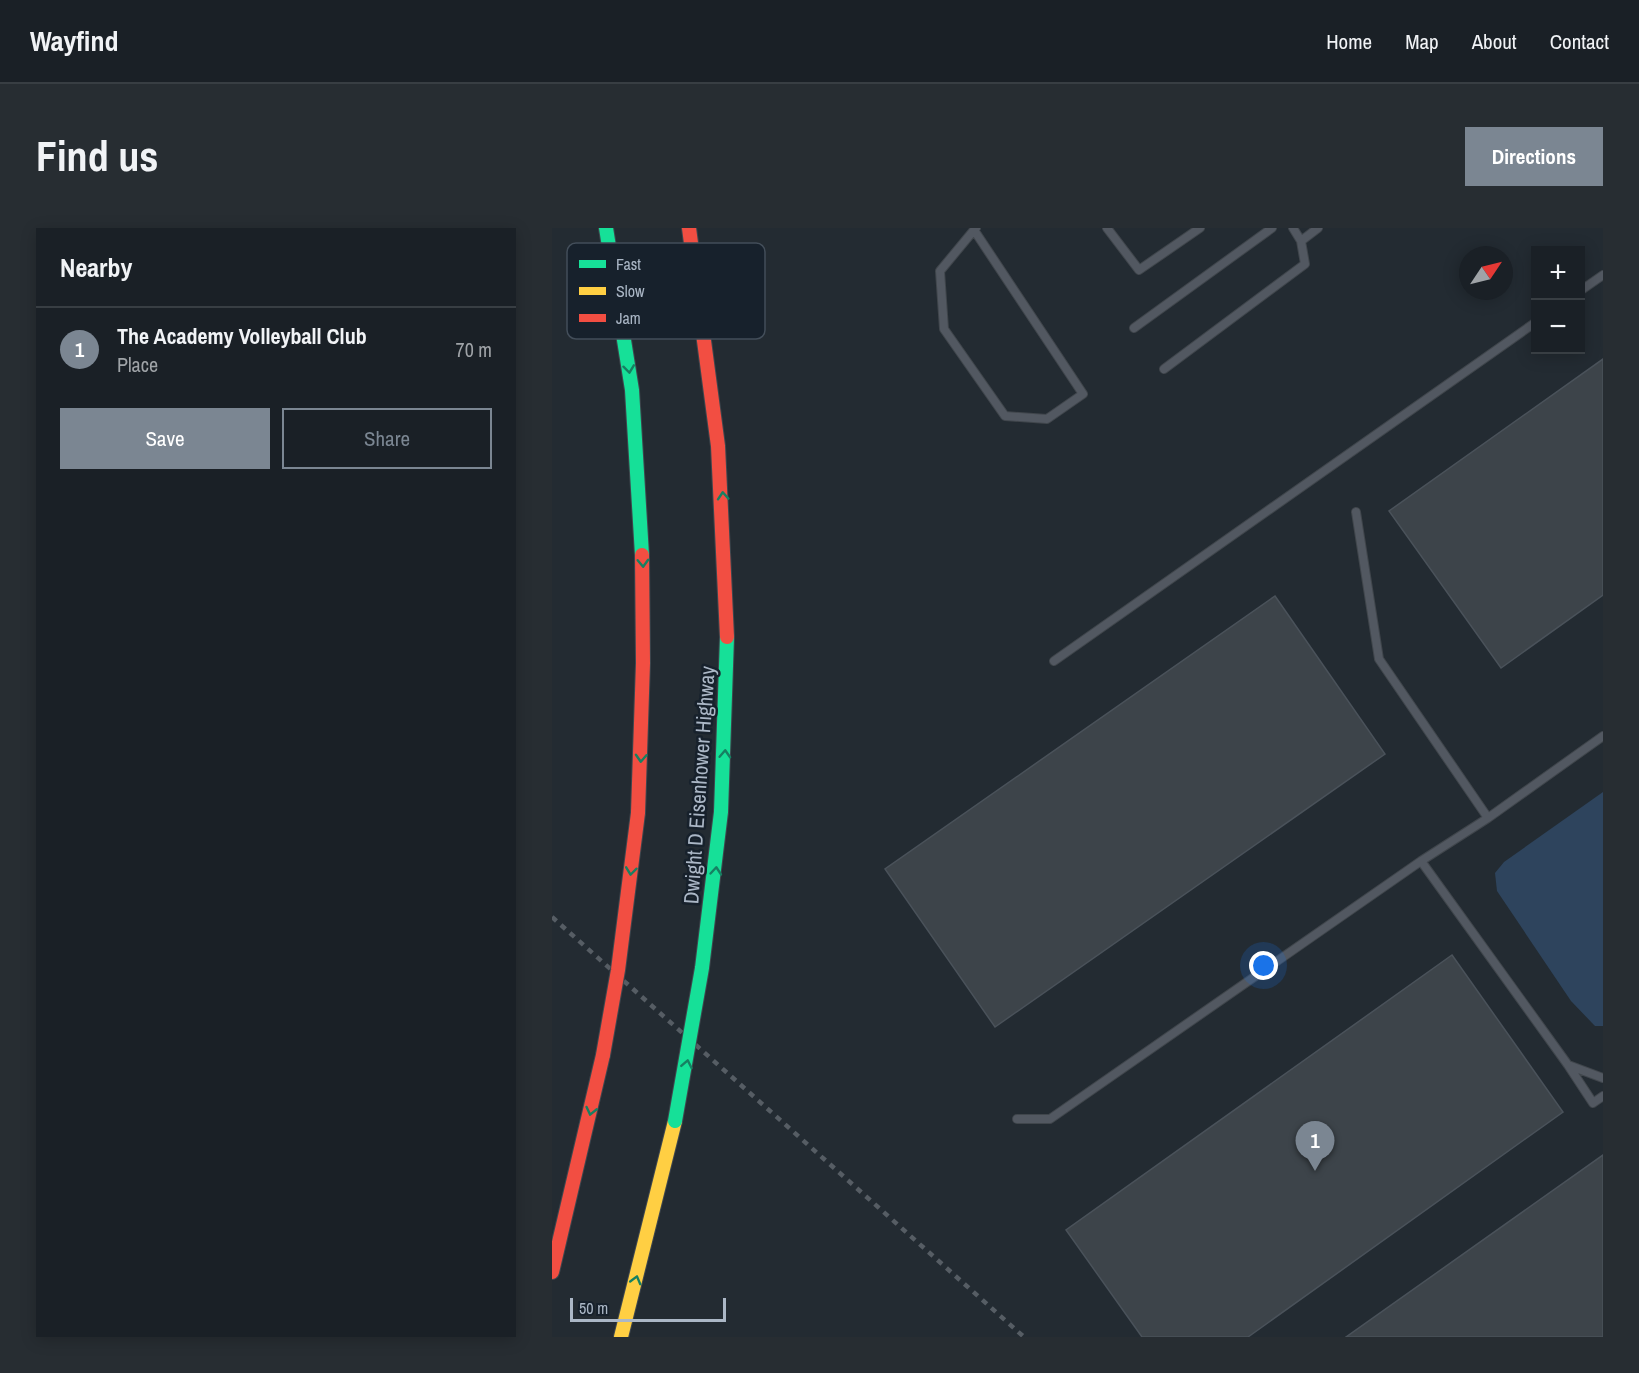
<!DOCTYPE html>
<html lang="en">
<head>
<meta charset="utf-8">
<style>
  body { margin:0; font-family:"Archivo Narrow",sans-serif; background:#272d32; color:#f1f3f6 }
  .controls { position:absolute; right:18px; top:18px; display:grid; overflow:hidden; border-radius:0px; box-shadow:0 3px 15px #0003 }
  .controls button { width:54px; height:54px; display:grid; place-items:center; padding:0; border:0; border-bottom:2px solid #383e43; background:#1a2026; color:#f1f3f6; font:30px sans-serif }
  .compass { position:absolute; left:907px; top:18px; width:54px; height:54px; border-radius:50%; background:#1a2026; box-shadow:0 3px 15px #0003; rotate:55deg }
  .scale { position:absolute; left:18px; bottom:15px; width:156px; box-sizing:border-box; padding-left:6px; border:3px solid #abb7c6; border-top:0; font-size:16px; line-height:21px; white-space:nowrap; color:#abb7c6; -webkit-text-stroke:4px #17212c; paint-order:stroke }
  .you { position:absolute; left:712px; top:738px; width:21px; height:21px; margin:-15px; border:4px solid #fff; border-radius:50%; background:#1a73e8; box-shadow:0 0 0 9px #1a73e833 }
  .badge { display:grid; place-items:center; width:39px; height:39px; border-radius:50%; background:#7b8692; color:#fff; font-size:20px; font-weight:700 }
  .pin { position:absolute; translate:-50% -50px; filter:drop-shadow(0 2px 3px #0008) }
  .pin::after { content:''; position:absolute; top:32px; width:21px; height:18px; background:inherit; clip-path:polygon(0 0,100% 0,50% 100%) }
  .list { margin:0; padding:0; list-style:none }
  h2 { display:flex; justify-content:space-between; align-items:center; height:78px; margin:0; padding:0 24px; font-size:26px }
  h2 small { font-size:20px; font-weight:400; color:#9fa3a7 }
  .list li { display:grid; grid-template-columns:39px 1fr auto; gap:18px; align-items:center; box-sizing:border-box; height:84px; padding:0 24px; border-top:2px solid #383e43 }
  .list b { display:block; font-size:22px; white-space:nowrap }
  .list p { margin:0; font-size:20px; white-space:nowrap; color:#9fa3a7 }
  .list em { font-size:20px; font-style:normal; color:#9fa3a7 }
  .actions { display:flex; gap:12px; padding:18px 24px }
  .actions a { flex:1; padding:14px 0; border:2px solid #7b8692; border-radius:0px; text-align:center; font-size:21px; color:#7b8692 }
  .actions .main { background:#7b8692; color:#fff }
  .map { position:relative; flex:none; width:1051px; height:1109px; overflow:hidden; border-radius:0px }
  header { display:flex; align-items:center; gap:36px; box-sizing:border-box; height:84px; padding:0 30px; background:#1a2026; border-bottom:2px solid #383e43 }
  header strong { font-size:28px }
  nav { display:flex; gap:33px; margin-inline-start:auto; font-size:21px }
  .intro { display:flex; align-items:center; justify-content:space-between; box-sizing:border-box; height:144px; padding:0 36px }
  h1 { margin:0; font-size:42px }
  .button { padding:15px 27px; border-radius:0px; background:#7b8692; color:#fff; font-size:21px; font-weight:700 }
  main { display:flex; gap:36px; padding:0 36px }
  aside { flex:1; background:#1a2026; border-radius:0px; box-shadow:0 3px 15px #0003 }
  .map>svg:first-child { display:block }
  .water { fill:#2e445d }
  .building { fill:#3d444a; stroke:#4a525a; stroke-width:1.5 }
  .lines { fill:none; stroke-linecap:round; stroke-linejoin:round }
  .lane-casing { stroke:#40464c; stroke-width:10 }
  .fast-casing { stroke:#3f474e; stroke-width:16 }
  .slow-casing { stroke:#3f474e; stroke-width:16 }
  .jam-casing { stroke:#3f474e; stroke-width:16 }
  .lane { stroke:#525861; stroke-width:8 }
  .fast { stroke:#16e098; stroke-width:14 }
  .slow { stroke:#ffcf43; stroke-width:14 }
  .jam { stroke:#f24e42; stroke-width:14 }
  .rail { stroke:#565d64; stroke-width:4.5; stroke-dasharray:6 6; stroke-linecap:butt }
  .fast-bridge-casing { stroke:#3f474e; stroke-width:16; stroke-linecap:butt }
  .jam-bridge-casing { stroke:#3f474e; stroke-width:16; stroke-linecap:butt }
  .fast-bridge { stroke:#16e098; stroke-width:14 }
  .jam-bridge { stroke:#f24e42; stroke-width:14 }
  .oneway { stroke:#168062 }
  .labels { text-anchor:middle; dominant-baseline:central; stroke-width:5; stroke-linejoin:round; paint-order:stroke }
  .street-label { font-size:21px; fill:#abb7c6; stroke:#17212c }
  .key { fill:#17212c; stroke:#434e5a; stroke-width:1.5 }
  .key-label { font-size:16px; fill:#abb7c6 }
</style>
</head>
<body>
<header>
<strong>Wayfind</strong>
<nav><a>Home</a><a>Map</a><a>About</a><a>Contact</a></nav>
</header>
<div class="intro"><h1>Find us</h1><a class="button">Directions</a></div>
<main>
<aside>
<h2>Nearby<small></small></h2>
<ul class="list">
<li><span class="badge">1</span><div><b>The Academy Volleyball Club</b><p>Place</p></div><em>70 m</em></li>
</ul>
<div class="actions"><a class="main">Save</a><a>Share</a></div>
</aside>
<div class="map">
<svg width="1051" height="1109" viewBox="0 0 1051 1109">
  <rect width="100%" height="100%" fill="#232b32"/>
  <path class="water" d="M1051 564V798H1043L1019 773 945 663 943 645 952 634Z"/>
  <path class="building" d="M1051 131V367L949 440 837 283Z
    M723 368 833 526 443 799 333 641Z
    M900 727 1011 884 696 1109H590L514 1002Z
    M1051 927V1109H794Z"/>
  <g class="lines">
    <defs>
      <path id="lane" d="M555 0 587 42 648 0
        M741 0 749 13 766 0
        M422 2 531 166 495 191 453 188 392 101 388 43 422 2 424 0
        M1028 63 1051 47
        M582 100 720 0
        M612 141 753 36 749 13
        M804 284 827 431 936 590
        M502 433 984 94
        M1016 837 869 633 936 590 1051 508
        M1051 850 1016 837 1041 875 1051 868
        M465 891H498L869 633"/>
      <path id="fast" d="M54 0 80 162 90 327
        M169 584 175 409"/>
      <path id="slow" d="M69 1109 123 893"/>
      <path id="jam" d="M137 0 166 218 175 409
        M86 585 91 435 90 327
        M0 1044 51 827"/>
    </defs>
    <use href="#lane" class="lane-casing"/>
    <use href="#fast" class="fast-casing"/>
    <use href="#slow" class="slow-casing"/>
    <use href="#jam" class="jam-casing"/>
    <use href="#lane" class="lane"/>
    <use href="#fast" class="fast"/>
    <use href="#slow" class="slow"/>
    <use href="#jam" class="jam"/>
    <path class="rail" d="M0 689 472 1109"/>
    <defs>
      <path id="fast-bridge" d="M123 893 150 740 169 584"/>
      <path id="jam-bridge" d="M51 827 66 742 86 585"/>
    </defs>
    <use href="#fast-bridge" class="fast-bridge-casing"/>
    <use href="#jam-bridge" class="jam-bridge-casing"/>
    <use href="#fast-bridge" class="fast-bridge"/>
    <use href="#jam-bridge" class="jam-bridge"/>
  </g>
  <defs><path id="oneway-chevron" d="M-2-3.5L2.5 0L-2 3.5" fill="none" stroke-width="1.6" stroke-linecap="round" stroke-linejoin="round" transform="scale(1.5)"/></defs>
  <g class="oneway">
    <use href="#oneway-chevron" transform="translate(77 141) rotate(83)"/>
    <use href="#oneway-chevron" transform="translate(171 268) rotate(-94)"/>
    <use href="#oneway-chevron" transform="translate(91 335) rotate(88)"/>
    <use href="#oneway-chevron" transform="translate(173 526) rotate(-87)"/>
    <use href="#oneway-chevron" transform="translate(89 530) rotate(93)"/>
    <use href="#oneway-chevron" transform="translate(79 643) rotate(97)"/>
    <use href="#oneway-chevron" transform="translate(164 643) rotate(-85)"/>
    <use href="#oneway-chevron" transform="translate(135 836) rotate(-79)"/>
    <use href="#oneway-chevron" transform="translate(39 883) rotate(103)"/>
    <use href="#oneway-chevron" transform="translate(84 1052) rotate(-75)"/>
  </g>
  <g class="labels">
    <g class="street-label">
      <text transform="translate(147 557) rotate(-86)">Dwight D Eisenhower Highway</text>
    </g>
  </g>
  <rect x="15" y="15" width="198" height="96" rx="9" class="key"/>
  <rect x="27" y="32" width="27" height="8" fill="#16e098"/>
  <rect x="27" y="59" width="27" height="8" fill="#ffcf43"/>
  <rect x="27" y="86" width="27" height="8" fill="#f24e42"/>
  <g class="key-label">
    <text x="64" y="42">Fast</text>
    <text x="64" y="69">Slow</text>
    <text x="64" y="96">Jam</text>
  </g>
</svg>
<div class="controls">
<button>+</button>
<button>−</button>
</div>
<svg class="compass" viewBox="-18 -18 36 36"><path d="M0-13l5 13h-10z" fill="#e53935"/><path d="M0 13l5-13h-10z" fill="#9fa3a7"/></svg>
<div class="scale">50 m</div>
<div class="you"></div>
<div class="pin badge" style="left:763px;top:943px">1</div>
</div>
</main>
</body>
</html>
